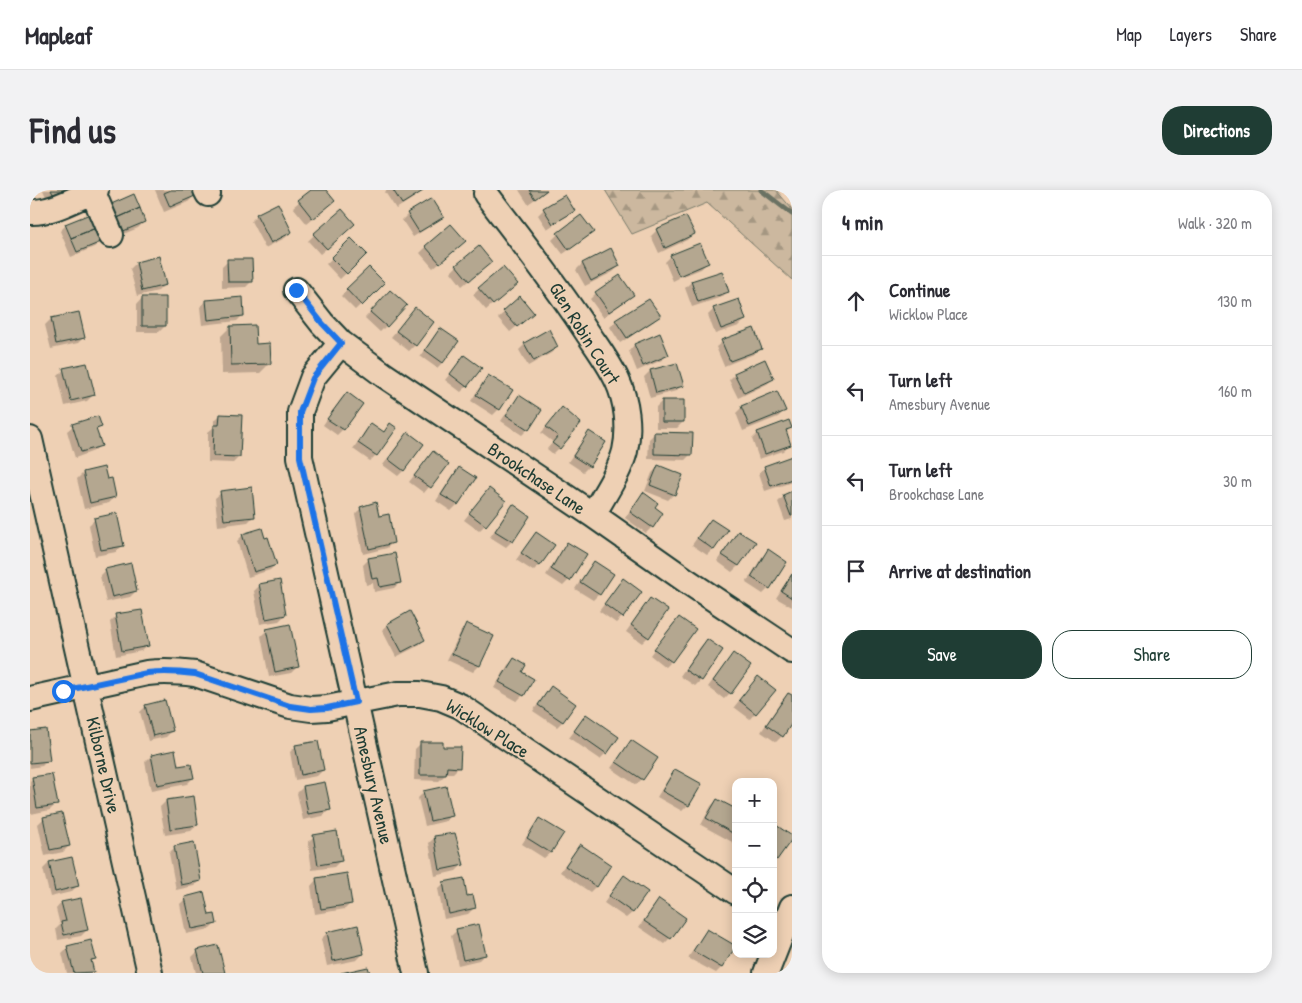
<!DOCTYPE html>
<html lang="en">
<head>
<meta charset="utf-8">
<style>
  body { margin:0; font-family:"Patrick Hand",sans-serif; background:#f2f2f3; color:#2b2b33 }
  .controls { position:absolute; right:15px; bottom:15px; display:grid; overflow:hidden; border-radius:10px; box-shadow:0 2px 12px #0003 }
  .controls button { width:45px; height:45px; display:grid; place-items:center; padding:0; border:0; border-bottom:1px solid #e1e1e2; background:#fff; color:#2b2b33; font:25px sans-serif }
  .stop { position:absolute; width:15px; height:15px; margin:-11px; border:4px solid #1a73e8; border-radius:50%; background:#fff }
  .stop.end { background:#1a73e8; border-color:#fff; box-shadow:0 1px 5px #0008 }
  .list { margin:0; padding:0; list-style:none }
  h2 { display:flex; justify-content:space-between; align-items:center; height:65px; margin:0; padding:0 20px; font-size:21px }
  h2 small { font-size:16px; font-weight:400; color:#7c7c81 }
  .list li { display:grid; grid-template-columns:32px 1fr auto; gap:15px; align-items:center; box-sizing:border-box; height:90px; padding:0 20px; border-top:1px solid #e1e1e2 }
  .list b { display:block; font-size:19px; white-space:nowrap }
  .list p { margin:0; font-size:16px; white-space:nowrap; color:#7c7c81 }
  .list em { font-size:16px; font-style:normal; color:#7c7c81 }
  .actions { display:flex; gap:10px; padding:15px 20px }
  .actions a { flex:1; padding:11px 0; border:1px solid #1f3d34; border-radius:20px; text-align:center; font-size:18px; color:#1f3d34 }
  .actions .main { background:#1f3d34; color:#fff }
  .icon { flex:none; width:28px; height:28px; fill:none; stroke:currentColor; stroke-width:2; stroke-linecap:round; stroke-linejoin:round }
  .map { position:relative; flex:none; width:762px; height:783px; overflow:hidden; border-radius:20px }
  header { display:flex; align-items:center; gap:30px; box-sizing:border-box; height:70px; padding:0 25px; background:#fff; border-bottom:1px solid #e1e1e2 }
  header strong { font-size:24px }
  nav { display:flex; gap:28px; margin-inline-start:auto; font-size:18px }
  .intro { display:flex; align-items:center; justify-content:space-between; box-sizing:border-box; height:120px; padding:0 30px }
  h1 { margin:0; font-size:35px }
  .button { padding:12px 22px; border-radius:20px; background:#1f3d34; color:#fff; font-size:18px; font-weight:700 }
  main { display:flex; gap:30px; padding:0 30px }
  aside { flex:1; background:#fff; border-radius:20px; box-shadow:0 2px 12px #0003 }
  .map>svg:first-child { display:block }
  .forest { fill:url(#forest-firs); stroke:#767a6a }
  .shadow { fill:#0003 }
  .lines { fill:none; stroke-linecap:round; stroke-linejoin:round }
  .stream { stroke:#6a7263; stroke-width:5 }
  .building { fill:#b4a790; stroke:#1f3d34 }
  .minor-casing { stroke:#1f3d34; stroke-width:28 }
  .minor { stroke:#eed0b4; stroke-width:24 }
  .route { stroke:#1a73e8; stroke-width:6 }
  .labels { text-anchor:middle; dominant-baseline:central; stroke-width:4; stroke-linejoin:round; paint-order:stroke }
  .street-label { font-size:19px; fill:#1f3d34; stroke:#eed0b4 }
</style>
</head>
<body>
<header>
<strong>Mapleaf</strong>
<nav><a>Map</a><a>Layers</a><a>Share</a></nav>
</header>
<div class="intro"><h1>Find us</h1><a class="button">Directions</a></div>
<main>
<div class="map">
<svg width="762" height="783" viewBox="0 0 762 783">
  <defs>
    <pattern id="forest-firs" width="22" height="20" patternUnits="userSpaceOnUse" patternTransform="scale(1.25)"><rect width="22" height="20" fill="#ccb89f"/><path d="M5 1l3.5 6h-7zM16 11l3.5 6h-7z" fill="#a59782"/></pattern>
  </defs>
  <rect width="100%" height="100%" fill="#eed0b4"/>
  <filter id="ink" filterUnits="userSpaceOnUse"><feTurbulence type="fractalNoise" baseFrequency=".02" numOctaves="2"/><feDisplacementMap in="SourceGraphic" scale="10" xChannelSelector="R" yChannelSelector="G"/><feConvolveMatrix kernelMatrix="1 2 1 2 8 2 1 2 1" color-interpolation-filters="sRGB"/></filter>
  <g filter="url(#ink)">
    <path class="forest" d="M575 0H746L762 19V90L677 13 602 44Z"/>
    <path class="shadow" d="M13 0H40L17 9Z
      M125 0H161L164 6 158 12 134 22Z
      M283 0H294L298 17 277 34 263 17Z
      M357 0H391V1L385 7 366 19 355 2Z
      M489 0H518L498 14Z
      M402 9 413 27 407 32 383 47 372 30 378 24Z
      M514 19 543 20 537 26 517 39 508 25Z
      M74 22 114 32 108 38 84 48Z
      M227 25 261 42 255 48 235 58 221 31Z
      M36 35 70 52 64 57 41 67 30 41Z
      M318 40 290 64 278 51 284 45Z
      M627 40 663 44 657 50 629 63 621 46Z
      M562 42 556 48 533 64 522 50 528 44Z
      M321 50 336 64 310 89 296 74Z
      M396 57H428L403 78 390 63Z
      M580 60 589 76 583 82 555 96 546 80 552 74Z
      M641 66 677 73 671 79 651 87 642 67H640Z
      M640 67 649 88 643 91 635 72Z
      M198 71 222 91 216 97 192 98V77Z
      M106 73 134 95 128 101 107 106 100 79Z
      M427 76 454 78 432 96 421 82Z
      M339 78 353 93 325 120 311 106Z
      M692 82 698 101 692 107 662 117 655 98 661 92Z
      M449 99H480L456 120 443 105Z
      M566 103 602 105 596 111 573 127 560 109Z
      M354 107 356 136 350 142 335 128Z
      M112 108 135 136 129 142H107V114Z
      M490 108 497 128 480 142 468 128Z
      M176 111 213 125 207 131 172 135 170 117Z
      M684 119 715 130 709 136 685 144 678 125Z
      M48 123 54 147 48 153 21 159 15 135 21 129Z
      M379 125 385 155 379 161 361 147Z
      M629 126 623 132 590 153 580 137 586 131Z
      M200 137 239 174 230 183 192 184 191 146Z
      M410 140 412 173 407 178 390 166 405 145Z
      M629 145 638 164 632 170 607 181 599 161 604 155Z
      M692 152 730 158 724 164 694 176 686 157Z
      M495 154 527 157 521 163 498 176 489 160Z
      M434 166 437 196 431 202 415 190Z
      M34 180 63 205 57 211 35 216 28 186Z
      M620 181 652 195 646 201 620 208 614 187Z
      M705 184 743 189 737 194 708 208 699 190Z
      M458 186 481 200 469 219 463 225 441 211 453 192Z
      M317 204 331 214 313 239 307 245 293 235 311 209Z
      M489 207 498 239 492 245 471 231 483 213Z
      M632 211 653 232 647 238H626V217Z
      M712 217 754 221 748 227 713 241 706 223Z
      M532 219 529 258 523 264 517 259 523 252 511 243Z
      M190 225 209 267 203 273 178 272V242L184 237V231Z
      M341 235 353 243 360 235 346 265 340 271 323 259 335 241Z
      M43 236H71L66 241 70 255 64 261 45 268 37 241Z
      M761 238 755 243 759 255 753 261 729 269 722 249 728 243Z
      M559 242V276L553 282 538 272 554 248Z
      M625 243 661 264 655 270 618 269 619 249Z
      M378 244 374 280 368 286 353 275 372 250Z
      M762 268V292L735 301 729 283 735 277Z
      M397 269 418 274 394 303 379 292Z
      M628 277 644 304 638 310 615 301 622 283Z
      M429 279 444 289 427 315 421 321 406 311 423 285Z
      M53 283 76 291 85 307 79 313 54 319 47 289Z
      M191 303 224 326 218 332 188 336 185 308Z
      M762 303V329L755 331 748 312 754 306Z
      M613 304 623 318 622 337 616 343 595 328 607 310Z
      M453 306 455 335 449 341 434 330Z
      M483 316 499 326 482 351 476 357 460 347 477 322Z
      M331 318 348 328 363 352 357 358 333 364 325 324Z
      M65 329 92 356 86 362 65 366 59 335Z
      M681 330 683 359 677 365 662 355 675 336Z
      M709 342 724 353 708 376 702 382 687 371 703 348Z
      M506 344 523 355 509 375 503 381 486 370 500 350Z
      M213 345 246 374 240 380 218 387 207 351Z
      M538 354 539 390 533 396 516 385 532 360Z
      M738 361 739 398 733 404 716 393 732 367Z
      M339 369 370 392 364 398 344 402 343 393 336 395 333 375Z
      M564 373 582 385 569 404 563 410 545 399 558 379Z
      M76 380 106 401 100 407 76 412 70 386Z
      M762 383V417L746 408Z
      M230 395 255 425 249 431 230 434 224 401Z
      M588 396 592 427 586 433 569 421Z
      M620 409 636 421 618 447 612 453 596 442 615 415Z
      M86 426 117 456 111 461 86 466 80 432Z
      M649 428 641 471 635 477 620 465 643 434Z
      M358 435 394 450 388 456 366 467 352 440Z
      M437 435 462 447 449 476 443 482 417 470 431 441Z
      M237 440 267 477 261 483 239 487 231 446Z
      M677 450 691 460 671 490 665 496 650 486 671 456Z
      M703 465 719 477 700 503 694 509 678 497 697 471Z
      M484 469 490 483 493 505 487 511 464 498 478 475Z
      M723 493 744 500 720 529 704 517Z
      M521 498 533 531 527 537 503 521 515 504Z
      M758 504 752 546 746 552 731 542 752 510Z
      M116 516 142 541 136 547 118 551 110 522Z
      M551 532 576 563 570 569 539 548Z
      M0 542 18 570 12 576 0 578Z
      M601 551 612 589 606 595 581 578 596 557Z
      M391 553 412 558 429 577 423 583H415V585L409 591 384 590 385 559Z
      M266 556 293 580 287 586 265 590 260 562Z
      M121 566 147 578 163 588 157 594 121 601 115 572Z
      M645 580 658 615 652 621 627 607 640 586Z
      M2 589 26 614 20 620 1 624 0 616V591Z
      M273 597 299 620 293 626 273 630 267 603Z
      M394 602 422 625 416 631 395 636 388 608Z
      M687 610 706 621V654L671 635 681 616Z
      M136 611 167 635 161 641 135 645 130 617Z
      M14 628 39 656 33 662 15 666 8 634Z
      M510 629 532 643 520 663 514 668 492 654 504 635Z
      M284 646 310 671 304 677 282 680 278 652Z
      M405 647 432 675 426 681 405 686 399 653Z
      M550 656 566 696 560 702 530 682 544 662Z
      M145 657 170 690 164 696 146 700 139 663Z
      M41 668 47 696 41 702 20 707 13 679 19 673Z
      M594 687 616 703 602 723 596 728 574 713 588 693Z
      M286 690 321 713 315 719 285 724 281 696Z
      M414 693 436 707 444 718 438 724 414 729 408 699Z
      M156 708 186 733 180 739 156 744 150 714Z
      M629 711 640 748 634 754 609 737 623 717Z
      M31 713 57 740 51 746 28 750 26 739 30 735 26 719Z
      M427 740 455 764 449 770 428 775 421 746Z
      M677 740 704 756 691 778 686 783 658 768 672 746Z
      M297 743 333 764 327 770 297 776 291 749Z
      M38 757 64 769 60 773 62 782V783H37L32 763Z
      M168 761 194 783H166L162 767Z"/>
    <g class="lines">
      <path class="stream" d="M731 0 762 24"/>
    </g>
    <path class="building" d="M21 0H34L23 4Z
      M141 0H163L165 6 140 17 134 3Z
      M281 0H296L305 11 283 29 268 10Z
      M363 0H392L393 1 372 14Z
      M499 0H517L505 9Z
      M104 4 110 18 85 29 79 15Z
      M535 5 545 21 523 34 513 18Z
      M402 8 414 27 389 42 377 23Z
      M248 13 262 42 241 53 226 24Z
      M110 18 115 32 91 42 85 29Z
      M312 19 325 34 297 59 283 44Z
      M60 24 66 38 41 48 35 34Z
      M551 25 564 42 539 60 527 43Z
      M656 26 665 44 635 58 626 39Z
      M421 34 436 51 410 73 395 56Z
      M66 38 71 52 47 62 41 48Z
      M321 48 337 64 317 84 301 68Z
      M670 53 679 73 649 86 640 65Z
      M449 56 462 72 439 91 426 75Z
      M581 58 590 76 561 91 552 73Z
      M129 66 136 95 112 101 106 72Z
      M197 69H222L223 92H198Z
      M339 77 355 93 332 116 316 99Z
      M473 77 488 94 463 115 448 98Z
      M692 81 699 102 668 112 661 91Z
      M590 85 604 105 579 122 565 102Z
      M360 100 377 115 357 137 340 122Z
      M490 106 504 123 487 137 473 121Z
      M112 107H136V136H112Z
      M213 107 214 126 178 130 176 110Z
      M619 109 631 126 597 148 585 130Z
      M709 109 716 130 691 139 683 118Z
      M385 117 404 132 386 156 366 141Z
      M49 122 55 148 26 154 21 128Z
      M225 135 226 154 240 153 241 174 201 175 200 136Z
      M410 138 429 151 413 173 395 160Z
      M724 138 732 159 700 171 691 150Z
      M519 139 528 157 504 171 494 153Z
      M630 143 639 165 613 176 604 154Z
      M434 165 452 178 437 197 420 184Z
      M735 169 744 189 714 203 704 183Z
      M57 173 65 205 41 211 33 178Z
      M647 173 654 196 626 203 620 180Z
      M458 185 483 200 470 220 446 205Z
      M747 201 756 221 719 236 711 216Z
      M317 202 333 214 314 240 297 229Z
      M489 205 512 220 499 240 476 225Z
      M632 210H654V232H632Z
      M532 217 551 233 530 259 522 253 528 246 516 237Z
      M190 224 212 225 210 267 183 266 184 235H189Z
      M68 226 72 237 66 239 72 256 51 262 42 234Z
      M759 230 762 238 756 240 761 255 735 264 727 242Z
      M341 233 354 242 360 233 367 238 347 266 328 253Z
      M559 241 576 252 560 277 543 266Z
      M378 242 394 254 374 281 358 269Z
      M624 242 663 243 662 265 624 264Z
      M403 261 419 274 401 298 384 286Z
      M762 266V289L741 296 734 276Z
      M628 275 653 285 645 305 620 295Z
      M74 277 77 289 82 288 86 307 60 313 53 282Z
      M429 277 446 288 428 315 411 305Z
      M222 297 225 327 194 330 190 301Z
      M459 298 476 311 456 336 439 323Z
      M762 301V326H761L753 305Z
      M613 302 628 313 625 317 633 323 623 338 600 322Z
      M346 312 349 326 359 324 364 353 339 359 330 317Z
      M483 314 500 326 483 352 465 341Z
      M87 323 94 356 71 360 64 328Z
      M681 329 698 340 684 360 667 348Z
      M232 338 235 348 238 347 247 375 224 382 212 344Z
      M708 341 726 352 709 376 692 365Z
      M506 342 525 355 510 376 491 363Z
      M537 352 557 364 540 391 521 379Z
      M738 359 757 372 740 399 721 387Z
      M365 363 371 393 350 397 348 388 342 389 338 368Z
      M564 371 584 384 570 405 550 392Z
      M101 373 107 401 82 407 75 379Z
      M762 384V408L751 401Z
      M593 388 612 402 593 428 574 414Z
      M250 390 256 425 236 429 229 394Z
      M620 408 638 420 619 448 601 435Z
      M112 420 119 456 92 461 85 424Z
      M380 421 395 450 372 462 357 434Z
      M649 427 666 439 642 472 624 459Z
      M436 433 464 446 450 476 422 464Z
      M260 434 269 477 245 482 236 439Z
      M677 449 693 460 672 491 655 480Z
      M703 463 721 476 701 504 683 491Z
      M484 468 496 475 492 482 504 489 494 506 469 492Z
      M728 486 746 500 726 524 709 510Z
      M521 496 546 514 533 532 508 515Z
      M758 503 762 505V533L753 547 736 535Z
      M135 510 143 541 123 546 115 515Z
      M556 524 589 547 577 564 544 541Z
      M16 539 20 571 0 573V541Z
      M601 550 628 568 613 590 586 572Z
      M288 551 294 580 271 585 265 555Z
      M390 552H413V557H431L430 578 417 577 416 585H390Z
      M145 560 148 576 161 574 164 588 127 595 121 565Z
      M645 579 672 594 659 616 632 601Z
      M22 584 28 615 7 618 2 587Z
      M295 592 301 620 278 624 273 596Z
      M416 596 423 626 400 631 393 601Z
      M164 606 168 635 140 639 136 610Z
      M687 609 706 619V645L676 628Z
      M32 623 40 656 20 660 13 627Z
      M509 628 534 643 521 663 497 648Z
      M743 633 762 646V649L747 670 743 667Z
      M307 641 312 671 288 675 283 645Z
      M425 643 434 675 410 680 404 646Z
      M164 652 171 691 151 695 144 656Z
      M550 654 581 675 567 697 535 676Z
      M42 667 49 696 25 702 19 672Z
      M317 683 322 714 291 719 286 688Z
      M594 685 618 702 603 723 579 706Z
      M434 688 437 706 443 705 446 718 419 724 413 692Z
      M174 702 179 725 185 724 187 734 162 739 155 707Z
      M51 708 58 740 34 745 31 732 36 731 31 712Z
      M629 709 656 728 641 749 614 731Z
      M449 734 456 765 433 770 426 739Z
      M328 735 334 764 303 771 297 742Z
      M677 739 706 756 692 778 663 761Z
      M61 750 66 769 61 770 64 782 44 783 37 756Z
      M188 755 195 783H173L167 760Z
      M338 777 340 783H311Z"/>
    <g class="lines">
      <defs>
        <path id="minor" d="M62 0 81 45
          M176 0 178 4
          M456 4C490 49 526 94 557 142 567 157 579 173 587 190 597 211 600 238 595 261 589 284 574 304 563 325
          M0 22C22 23 46 8 66 0
          M266 100 292 133 311 153 354 185 563 325 657 391 762 461
          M311 153 283 187 270 222V267L386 783
          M0 249 120 783
          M0 509 117 483C133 481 149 482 165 484L260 516 281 519 297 518 368 504H390L411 508 430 516 706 702
          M736 783 762 717"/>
      </defs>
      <use href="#minor" class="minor-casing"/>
      <use href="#minor" class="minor"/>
    </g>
  </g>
  <g class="lines" filter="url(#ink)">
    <path class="route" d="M33 501 117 483C133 481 149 482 165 484L260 516 281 519 297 518 326 512 270 267V222L283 188 311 153 292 133 266 100"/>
  </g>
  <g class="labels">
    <g class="street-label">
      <text transform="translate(555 143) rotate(58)">Glen Robin Court</text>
      <text transform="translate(507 288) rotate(34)">Brookchase Lane</text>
      <text transform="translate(458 538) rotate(32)">Wicklow Place</text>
      <text transform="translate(74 575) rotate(77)">Kilborne Drive</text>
      <text transform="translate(344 595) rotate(77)">Amesbury Avenue</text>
    </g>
  </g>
</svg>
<div class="controls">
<button>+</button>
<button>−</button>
<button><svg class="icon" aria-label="locate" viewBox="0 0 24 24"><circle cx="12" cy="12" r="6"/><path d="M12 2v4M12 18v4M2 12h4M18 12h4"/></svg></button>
<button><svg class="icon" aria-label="layers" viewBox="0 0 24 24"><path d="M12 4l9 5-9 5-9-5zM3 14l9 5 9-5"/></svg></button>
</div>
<div class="stop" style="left:33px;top:501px"></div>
<div class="stop end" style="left:266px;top:100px"></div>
</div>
<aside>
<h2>4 min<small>Walk · 320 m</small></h2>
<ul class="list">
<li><svg class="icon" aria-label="ahead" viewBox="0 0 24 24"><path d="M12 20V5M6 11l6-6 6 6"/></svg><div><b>Continue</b><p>Wicklow Place</p></div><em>130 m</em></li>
<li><svg class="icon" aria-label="left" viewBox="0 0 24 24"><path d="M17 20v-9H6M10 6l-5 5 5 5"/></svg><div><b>Turn left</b><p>Amesbury Avenue</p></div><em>160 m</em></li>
<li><svg class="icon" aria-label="left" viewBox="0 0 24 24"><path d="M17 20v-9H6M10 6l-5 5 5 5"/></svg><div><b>Turn left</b><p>Brookchase Lane</p></div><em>30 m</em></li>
<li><svg class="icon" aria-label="arrive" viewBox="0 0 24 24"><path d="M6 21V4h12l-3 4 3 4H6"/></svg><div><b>Arrive at destination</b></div></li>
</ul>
<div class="actions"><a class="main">Save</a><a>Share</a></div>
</aside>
</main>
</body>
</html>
